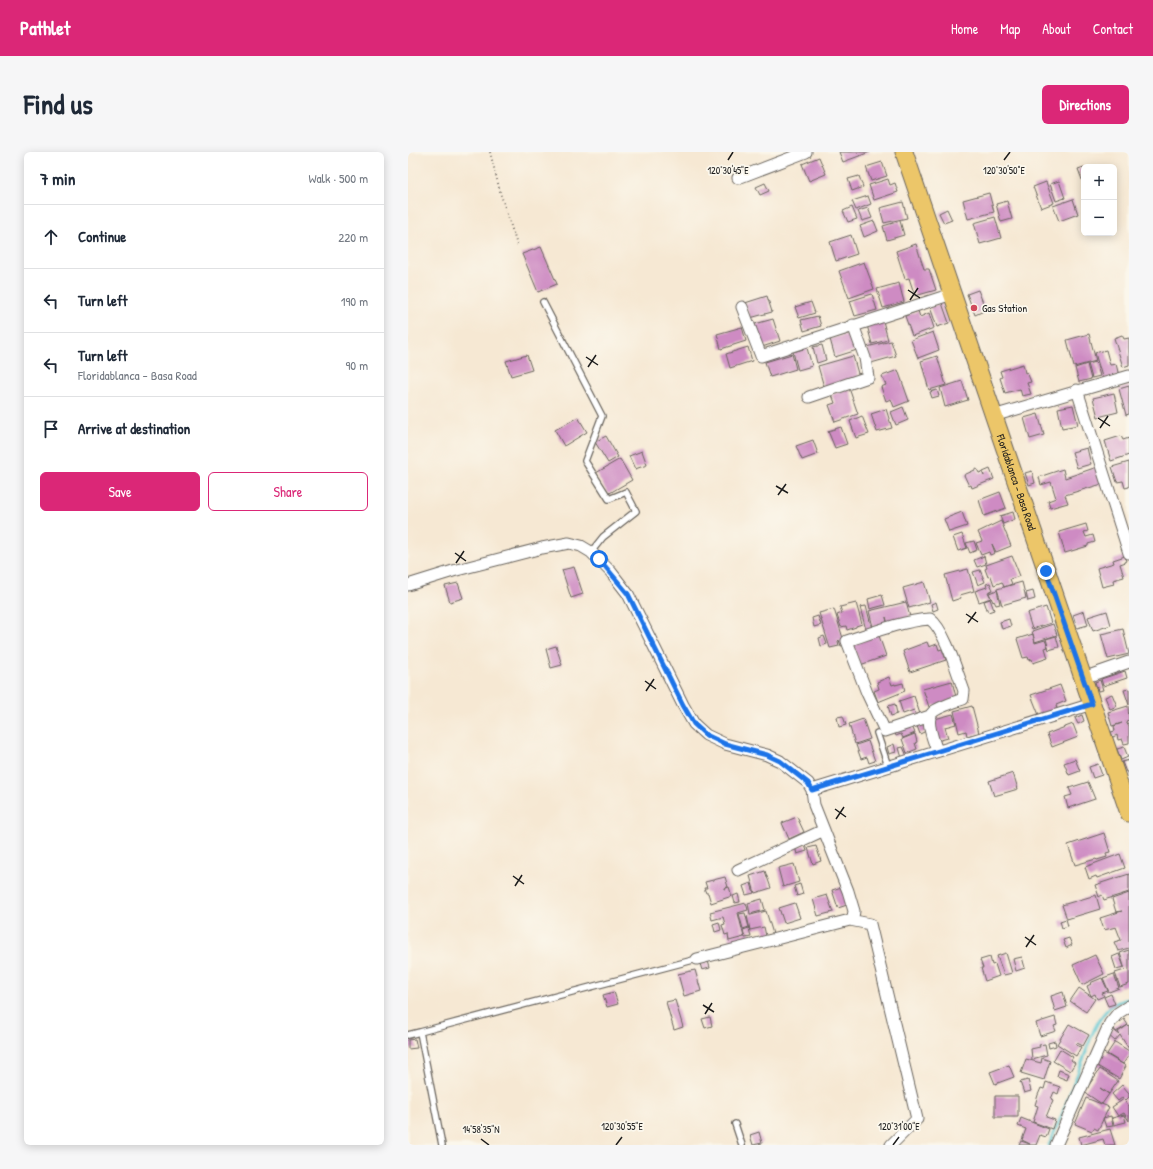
<!DOCTYPE html>
<html lang="en">
<head>
<meta charset="utf-8">
<style>
  body { margin:0; font-family:"Patrick Hand",sans-serif; background:#f6f6f7; color:#1f2937 }
  .controls { position:absolute; right:12px; top:12px; display:grid; overflow:hidden; border-radius:6px; box-shadow:0 2px 10px #0003 }
  .controls button { width:36px; height:36px; display:grid; place-items:center; padding:0; border:0; border-bottom:1px solid #e0e1e3; background:#fff; color:#1f2937; font:20px sans-serif }
  .stop { position:absolute; width:12px; height:12px; margin:-9px; border:3px solid #1a73e8; border-radius:50%; background:#fff }
  .stop.end { background:#1a73e8; border-color:#fff; box-shadow:0 1px 4px #0008 }
  .list { margin:0; padding:0; list-style:none }
  h2 { display:flex; justify-content:space-between; align-items:center; height:52px; margin:0; padding:0 16px; font-size:17px }
  h2 small { font-size:13px; font-weight:400; color:#747a83 }
  .list li { display:grid; grid-template-columns:26px 1fr auto; gap:12px; align-items:center; box-sizing:border-box; height:64px; padding:0 16px; border-top:1px solid #e0e1e3 }
  .list b { display:block; font-size:15px; white-space:nowrap }
  .list p { margin:0; font-size:13px; white-space:nowrap; color:#747a83 }
  .list em { font-size:13px; font-style:normal; color:#747a83 }
  .actions { display:flex; gap:8px; padding:12px 16px }
  .actions a { flex:1; padding:9px 0; border:1px solid #db2777; border-radius:6px; text-align:center; font-size:14px; color:#db2777 }
  .actions .main { background:#db2777; color:#fff }
  .icon { flex:none; width:22px; height:22px; fill:none; stroke:currentColor; stroke-width:2; stroke-linecap:round; stroke-linejoin:round }
  .map { position:relative; flex:none; width:721px; height:993px; overflow:hidden; border-radius:6px }
  header { display:flex; align-items:center; gap:24px; box-sizing:border-box; height:56px; padding:0 20px; background:#db2777; color:#fff }
  header strong { font-size:19px }
  nav { display:flex; gap:22px; margin-inline-start:auto; font-size:14px }
  .intro { display:flex; align-items:center; justify-content:space-between; box-sizing:border-box; height:96px; padding:0 24px }
  h1 { margin:0; font-size:28px }
  .button { padding:10px 18px; border-radius:6px; background:#db2777; color:#fff; font-size:14px; font-weight:700 }
  main { display:flex; gap:24px; padding:0 24px }
  aside { flex:1; background:#fff; border-radius:6px; box-shadow:0 2px 10px #0003 }
  .map>svg:first-child { display:block }
  .lines { fill:none; stroke-linecap:round; stroke-linejoin:round }
  .stream { stroke:#5ac6d2; stroke-width:3 }
  .building { fill:#ce8bc3 }
  .service-casing { stroke:#68635c; stroke-width:8 }
  .minor-casing { stroke:#68635c; stroke-width:13 }
  .primary-casing { stroke:#68635c; stroke-width:19 }
  .path { stroke:#68635c; stroke-width:2; stroke-dasharray:1 3; stroke-linecap:butt }
  .service { stroke:#fff; stroke-width:5.5 }
  .minor { stroke:#fff; stroke-width:11 }
  .primary { stroke:#ecc669; stroke-width:17 }
  .route { stroke:#1a73e8; stroke-width:5 }
  .ticks { fill:none; stroke:#1c1c1c; stroke-width:1.5 }
  .poi-dot { fill:#d1495b; stroke:#fbf7ec; stroke-width:1.5 }
  .labels { text-anchor:middle; dominant-baseline:central; stroke-width:3.5; stroke-linejoin:round; paint-order:stroke }
  .poi-label { font-size:11px; fill:#1c1c1c; stroke:#fbf7ec; text-anchor:start }
  .street-label { font-size:11px; fill:#1c1c1c; stroke:#fbf7ec }
  .ticks-label { font-size:10px; text-anchor:middle; fill:#1c1c1c; stroke:#fbf7ec; stroke-width:3.5; stroke-linejoin:round; paint-order:stroke }
</style>
</head>
<body>
<header>
<strong>Pathlet</strong>
<nav><a>Home</a><a>Map</a><a>About</a><a>Contact</a></nav>
</header>
<div class="intro"><h1>Find us</h1><a class="button">Directions</a></div>
<main>
<aside>
<h2>7 min<small>Walk · 500 m</small></h2>
<ul class="list">
<li><svg class="icon" aria-label="ahead" viewBox="0 0 24 24"><path d="M12 20V5M6 11l6-6 6 6"/></svg><div><b>Continue</b></div><em>220 m</em></li>
<li><svg class="icon" aria-label="left" viewBox="0 0 24 24"><path d="M17 20v-9H6M10 6l-5 5 5 5"/></svg><div><b>Turn left</b></div><em>190 m</em></li>
<li><svg class="icon" aria-label="left" viewBox="0 0 24 24"><path d="M17 20v-9H6M10 6l-5 5 5 5"/></svg><div><b>Turn left</b><p>Floridablanca - Basa Road</p></div><em>90 m</em></li>
<li><svg class="icon" aria-label="arrive" viewBox="0 0 24 24"><path d="M6 21V4h12l-3 4 3 4H6"/></svg><div><b>Arrive at destination</b></div></li>
</ul>
<div class="actions"><a class="main">Save</a><a>Share</a></div>
</aside>
<div class="map">
<svg width="721" height="993" viewBox="0 0 721 993">
  <rect width="100%" height="100%" fill="#fbf7ec"/>
  <filter id="ink" filterUnits="userSpaceOnUse"><feTurbulence type="fractalNoise" baseFrequency=".025" numOctaves="2"/><feDisplacementMap in="SourceGraphic" scale="8" xChannelSelector="R" yChannelSelector="G"/><feConvolveMatrix kernelMatrix="1 2 1 2 8 2 1 2 1" color-interpolation-filters="sRGB"/></filter>
  <filter id="wash" filterUnits="userSpaceOnUse"><feTurbulence type="fractalNoise" baseFrequency=".012" numOctaves="4" result="noise"/><feDisplacementMap in="SourceGraphic" scale="16" xChannelSelector="R" yChannelSelector="G"/><feGaussianBlur stdDeviation="0.9" result="paint"/><feColorMatrix in="noise" values="0 0 0 0 0 0 0 0 0 0 0 0 0 0 0 0 0 1.4 0 .05"/><feComposite in="paint" operator="in"/></filter>
  <g filter="url(#wash)">
    <rect width="100%" height="100%" fill="#f6e8d3"/>
    <g class="lines">
      <path class="stream" d="M641 993C653 967 662 940 673 913 681 893 685 871 701 856 706 851 715 848 721 847"/>
    </g>
    <g id="blocks">
      <path class="building" d="M431 0H462L435 10Z
        M411 5 418 22 401 29 394 12Z
        M474 10 479 24 463 29 458 15Z
        M676 15V33L670 17Z
        M451 24 455 35 444 39 440 27Z
        M480 27 482 33 487 31 490 40 466 48 461 33Z
        M651 29 657 46 648 49 642 32Z
        M638 30 646 51 633 56 625 35Z
        M357 31 361 39 352 43 348 35Z
        M581 41 586 60 560 67 555 48Z
        M460 44 463 52 448 58 444 49Z
        M665 47 670 62 651 69 645 54Z
        M599 49 604 67 593 70 588 52Z
        M495 50 499 66 476 71 472 56Z
        M444 55 449 67 440 70 435 59Z
        M460 56 464 66 454 69 450 59Z
        M539 57 544 68 536 71 531 61Z
        M587 65 593 86 572 92 566 71Z
        M466 69 470 79 456 85 452 74Z
        M492 69 496 83 479 88 475 74Z
        M443 83 449 102 428 109 422 90Z
        M508 92 516 117H521L528 138 507 144 501 126 497 127 488 99Z
        M133 95 149 132 130 140 114 102Z
        M456 110 466 137 441 146 431 119Z
        M491 131 496 150 475 156 469 137Z
        M570 138 578 158 567 163 559 142Z
        M464 142 469 158 447 164 442 149Z
        M359 144 364 160 342 166 337 151Z
        M403 150 407 161 391 166 387 155Z
        M534 151 541 171 529 175 522 155Z
        M510 159 512 165 521 161 526 176 504 184 497 164Z
        M410 164 413 174 396 179 393 168Z
        M365 167 372 189 354 195 347 172Z
        M475 169 480 188 464 192 459 173Z
        M334 175 338 189 313 197 309 182Z
        M525 180 531 198 510 206 503 188Z
        M444 181 449 198 427 205 422 187Z
        M681 182 688 209 666 215 659 188Z
        M714 183 716 187 721 186V213L715 215 706 186Z
        M483 189 488 204 463 211 459 195Z
        M414 193 418 208 409 211 405 195Z
        M340 195 344 209 322 216 318 202Z
        M399 196 404 214 390 218 385 200Z
        M698 198 702 213 708 212 711 224 695 228 687 201Z
        M384 202 388 217 362 225 357 210Z
        M119 203 124 218 103 224 98 209Z
        M445 204 451 225 416 235 410 214Z
        M529 204 538 233 521 238 513 209Z
        M688 210 692 224 684 226 680 212Z
        M615 212 617 221 619 220 623 230 619 231 623 242 614 244 612 237 597 241 592 226 594 225 592 219Z
        M679 212 683 227 671 230 667 216Z
        M490 218 501 249 486 255 483 247 478 249 473 235 478 233 474 224Z
        M554 229 560 248 537 255 532 236Z
        M721 234V262L718 263 711 237Z
        M441 236 450 262 427 270 421 253 427 251 424 243Z
        M529 238 531 244 524 246 522 240Z
        M706 241 710 260 690 265 685 246Z
        M665 253 670 273 654 276 650 256Z
        M495 255 500 268 488 273 483 260Z
        M478 257 484 276 469 280 463 262Z
        M630 262 636 283 622 287 616 266Z
        M454 264 461 282 448 286 442 269Z
        M170 265 179 280 156 294 147 278Z
        M433 275 439 292 427 296 420 279Z
        M198 284 210 305 200 311 187 290Z
        M713 284 715 288 721 286V303L703 309 697 289Z
        M405 288 410 302 394 308 388 294Z
        M679 296 683 312 669 316 664 300Z
        M234 299 239 313 227 317 221 304Z
        M212 307 224 328 200 342 188 321Z
        M721 310V335L717 336 715 329 709 330 704 315Z
        M689 315 694 332 657 343 660 351 642 356 640 349 648 346 643 330 633 333 631 325 655 317 657 326Z
        M569 317 571 321 574 320 576 324 575 320 582 317 586 327 564 336 563 333 561 334 556 323Z
        M624 319 627 331 621 333 617 321Z
        M592 340 598 356 576 364 571 348Z
        M554 360 559 374 541 380 536 367Z
        M605 360 607 367 595 372 592 364Z
        M593 369 603 394 588 400 584 392 587 401 582 403 581 400 573 403 568 391 574 389 570 380Z
        M678 372 680 379 676 380 678 385 685 383 687 390 680 392V394L657 401 651 380Z
        M554 382 559 396 550 399 545 385Z
        M566 389 569 398 562 401 558 391Z
        M576 404 578 412 569 415 566 408Z
        M604 404 612 424 602 427 604 432 596 435 594 430 586 433 583 424 580 425 577 417 579 416 578 413Z
        M717 404 718 410 712 412 716 425 705 428 706 432 694 435 689 416 706 411 705 408Z
        M166 415 175 442 163 446 154 418Z
        M560 417 566 439 552 443 553 446 544 449 537 423Z
        M572 418 577 430 570 433 565 420Z
        M516 430 522 450 501 456 495 436Z
        M614 430 618 446 594 453 589 437Z
        M50 431 55 446 42 450 37 434Z
        M582 431 585 438 580 440 583 446 571 450 567 439 579 435 578 432Z
        M589 438 592 452 588 453 586 449 585 450 581 441Z
        M625 439 627 447 620 449 618 441Z
        M474 443 477 453 462 457 460 447Z
        M582 447 586 458 580 460 576 449Z
        M498 450 502 465 480 472 478 465 479 471 465 475 461 459Z
        M528 450 530 457 525 459 523 452Z
        M448 451 454 472 448 474V475L439 478 438 474 433 475 429 463 434 461 432 455Z
        M458 454 464 477 458 478 452 455Z
        M638 455 643 471 624 477 619 461Z
        M426 457 437 493 433 494 431 488 430 489 431 494 422 496 411 461Z
        M676 459 680 473 669 476 665 463Z
        M699 459 703 473 685 479 680 465Z
        M410 464 413 473 406 475 404 466Z
        M601 467 603 474 594 477 592 470Z
        M645 472 649 483 627 490 624 479Z
        M715 477 721 502 700 507 693 482Z
        M470 481 478 504 452 513 445 493Z
        M625 482 627 491 637 488 640 495 637 496 640 506 625 511 624 507 621 508 620 505 615 506 609 487Z
        M416 484 419 492 413 494 411 486Z
        M648 484 651 495 641 498 638 487Z
        M519 490 521 495 529 492 531 498 534 497 538 508 502 520 495 499Z
        M148 494 154 513 143 516 138 497Z
        M717 519 719 526 695 534 693 527Z
        M481 525 484 533 487 532V533L495 531 497 539 470 550 466 539 471 537 469 530Z
        M692 528 695 538 690 539 687 530Z
        M544 529 548 545 542 549 521 555 515 537Z
        M652 533 658 549 648 553 649 557 631 563 623 543Z
        M721 537V553L716 538Z
        M704 542 709 554 702 557 697 545Z
        M506 544 512 562 508 564 506 558 495 562 491 549Z
        M487 552 489 562 483 564 480 554Z
        M564 554 571 581 559 584 558 579 551 581 546 559Z
        M720 554 721 568 718 569 721 574V591L716 592 714 587 710 588 709 583 705 585 703 580 707 579 706 574 714 571 704 574 700 560Z
        M545 562 548 572 537 575 540 586 529 589 523 568Z
        M674 563 676 569 670 572 667 566Z
        M435 564 438 573 431 575 429 565Z
        M455 567 462 587 447 592 441 572Z
        M503 572 507 581 495 586 493 582 488 584 486 578Z
        M515 572 518 579 512 582 509 574Z
        M665 572 670 585 644 595 639 582Z
        M507 582 509 590 507 591 509 597 499 601 494 587Z
        M460 589 467 609 461 611 459 605 453 607 448 593Z
        M486 592 488 600 481 602 479 595Z
        M495 595 499 604 494 606 491 596Z
        M716 595 720 605 713 608 709 597Z
        M667 607 672 619 661 623 656 611Z
        M721 608V623L720 620H718L714 610Z
        M690 612 694 623 685 626 681 615Z
        M605 621 610 637 586 644 581 629Z
        M680 630 687 647 660 656 657 645 664 643 661 636Z
        M389 665 396 680 381 687 374 671Z
        M696 681 702 700 698 701 699 705 689 708 688 707 667 713 660 693Z
        M397 693 399 699 389 702 387 695Z
        M408 694 413 709 405 712 400 696Z
        M712 702 717 716 689 726 688 724 681 727 677 715Z
        M386 712 391 730 375 735 370 716Z
        M357 719 363 736 347 741 342 724Z
        M721 722V740L696 748 694 743 691 745 687 733Z
        M317 725 320 735 316 736V737L321 735 324 744 303 751 300 741H298L296 736H299L297 730Z
        M343 731 346 741 338 743 335 734Z
        M392 732 395 742 389 744 386 734Z
        M437 734 442 752 430 756 424 738Z
        M721 741V796L710 799 706 790 713 788 708 775 696 778 692 766 714 759 708 760 704 747Z
        M330 742 332 750 327 751 325 744Z
        M419 743 425 760 410 764 405 747Z
        M688 743 692 757 659 767 654 753Z
        M354 747 357 758 342 762 340 751Z
        M338 751 340 758 330 761 336 785 321 789 320 782 317 783 314 773 317 772 315 765 304 768 302 760Z
        M387 751 392 766 376 771 371 756Z
        M358 759 365 782 358 784 356 775 342 778 339 764Z
        M337 761 341 775 335 777 331 762Z
        M658 767 660 774 654 776 652 769Z
        M311 770 313 778 307 780 305 772Z
        M341 776 343 785 337 786 335 778Z
        M661 786 664 793 658 796 655 788Z
        M721 798V832L712 835 707 821 717 818 712 801Z
        M598 801 604 821 596 823 589 804Z
        M711 802 716 815 708 817 704 805Z
        M687 803 696 822 674 833 665 813Z
        M582 805 584 813 587 812 591 824 577 829 573 816H575L572 808Z
        M614 805 617 816 608 819 605 807Z
        M300 809 302 816 294 818 292 812Z
        M287 818 293 839 276 844 270 822Z
        M706 822 711 836 701 840 695 826Z
        M694 826 700 839 694 841 696 844 689 847 687 842 683 844 679 834 683 832 682 831Z
        M671 836 687 847 678 860 662 849Z
        M206 840 210 852 199 855 195 843Z
        M655 840 659 855 647 859 643 844Z
        M703 842 707 852 700 854 696 845Z
        M267 848 275 875 266 878 258 850Z
        M302 865 304 874 297 876 294 867Z
        M647 865 649 873 646 874 648 879 632 884 628 871Z
        M716 867 720 873 708 880 705 875Z
        M661 872 681 883 675 894 669 891 668 893 673 895 668 904 649 892Z
        M720 873 721 874V897L710 880Z
        M704 877 712 883 707 889 700 883Z
        M7 887 9 896 0 897V888Z
        M647 889 648 894 641 896 640 891Z
        M707 890 721 899V903L715 912 699 902Z
        M637 892 639 903 624 907 623 897 632 895 631 893Z
        M652 897 665 905 663 908 667 911 662 919 645 909Z
        M694 900 718 914 711 927 686 912Z
        M634 906 642 909 636 928 613 921 618 907 633 911Z
        M601 913 606 925 587 932 582 920Z
        M692 917 710 929 701 942 692 936 701 942 694 952 676 940Z
        M651 918 661 922 659 928 649 924Z
        M620 928 623 939 616 941 612 930Z
        M638 930 652 935 650 942 646 940 643 947 645 948 638 965 647 968 644 977 625 970 630 954 627 953 630 943 633 936 636 937Z
        M714 933 721 941V945L718 948 715 945 710 949 704 942Z
        M587 944H610V965H587Z
        M678 946 701 955 690 978 686 976 684 979 667 972Z
        M716 947 721 954V969L716 961 710 964 704 955Z
        M716 963 718 970 706 973 704 966Z
        M703 964 705 974 698 975 695 966Z
        M613 966 641 977 638 985 632 983 628 993H611L613 989 622 992 614 988 618 977 610 974Z
        M702 977 707 993H697L695 987 673 993 671 985Z
        M351 980 354 991 345 993 342 983Z"/>
    </g>
  </g>
  <g filter="url(#ink)">
    <use href="#blocks" fill-opacity="0" stroke="#68635c" stroke-width="1"/>
    <g class="lines">
      <defs>
        <path id="service" d="M135 150 194 264 177 309 201 347 218 340 228 359 195 385 183 400
          M469 581 480 614
          M0 883 12 880
          M327 972 334 993
          M34 993 12 880 289 807"/>
        <path id="minor" d="M330 26 398 0
          M334 155 353 204 544 142
          M669 238 721 401
          M401 245 460 225 457 206 445 173
          M585 264 721 224
          M0 433 45 419 134 396 161 391 173 394 183 400 203 420 220 442 275 553 286 572 298 583 317 592 359 603 372 609 400 631 404 638 406 653 440 739 446 759 445 765 442 768 289 807
          M675 526 721 510
          M522 564 477 579 459 541 439 489C466 480 494 469 522 467 537 478 549 520 556 539L555 547C547 550 531 555 525 560 516 568 526 589 529 599
          M404 638 684 552
          M330 718 416 678
          M442 768 462 772 509 967 483 993
          M648 993 702 871 710 861 721 854"/>
        <g id="primary">
          <path id="s1" d="M496 0 721 661"/>
        </g>
      </defs>
      <use href="#service" class="service-casing"/>
      <use href="#minor" class="minor-casing"/>
      <use href="#primary" class="primary-casing"/>
      <path class="path" d="M82 0 93 43 109 93"/>
      <use href="#service" class="service"/>
      <use href="#minor" class="minor"/>
      <use href="#primary" class="primary"/>
    </g>
  </g>
  <g class="lines" filter="url(#ink)">
    <path class="route" d="M191 407 220 442 275 553 286 572 298 583 317 592 359 603 372 609 400 631 404 638 684 552 638 419"/>
  </g>
  <path class="ticks" d="M320 8 325 0M596 8 602 0M500 138 512 146M502 148 510 136M178 205 190 213M180 215 188 203M690 266 702 274M692 276 700 264M368 334 380 341M370 343 378 332M47 401 58 409M48 411 56 399M558 462 570 470M560 471 568 460M237 529 248 537M238 539 246 527M427 657 438 665M428 667 436 655M105 724 116 732M107 734 114 723M617 785 628 793M618 795 626 783M295 853 306 860M297 862 304 851M73 987 81 993M208 993 214 985M485 993 491 985"/>
  <circle class="poi-dot" cx="566" cy="156" r="4"/>
  <g class="labels">
    <g class="poi-label">
      <text x="574" y="156">Gas Station</text>
    </g>
    <g class="street-label">
      <text stroke="none"><textPath href="#s1" startOffset="349">Floridablanca - Basa Road</textPath></text>
    </g>
  </g>
  <g class="ticks-label">
    <text x="320" y="22">120°30'45"E</text>
    <text x="596" y="22">120°30'50"E</text>
    <text x="214" y="978">120°30'55"E</text>
    <text x="491" y="978">120°31'00"E</text>
    <text x="73" y="981">14°58'35"N</text>
  </g>
</svg>
<div class="controls">
<button>+</button>
<button>−</button>
</div>
<div class="stop" style="left:191px;top:407px"></div>
<div class="stop end" style="left:638px;top:419px"></div>
</div>
</main>
</body>
</html>
